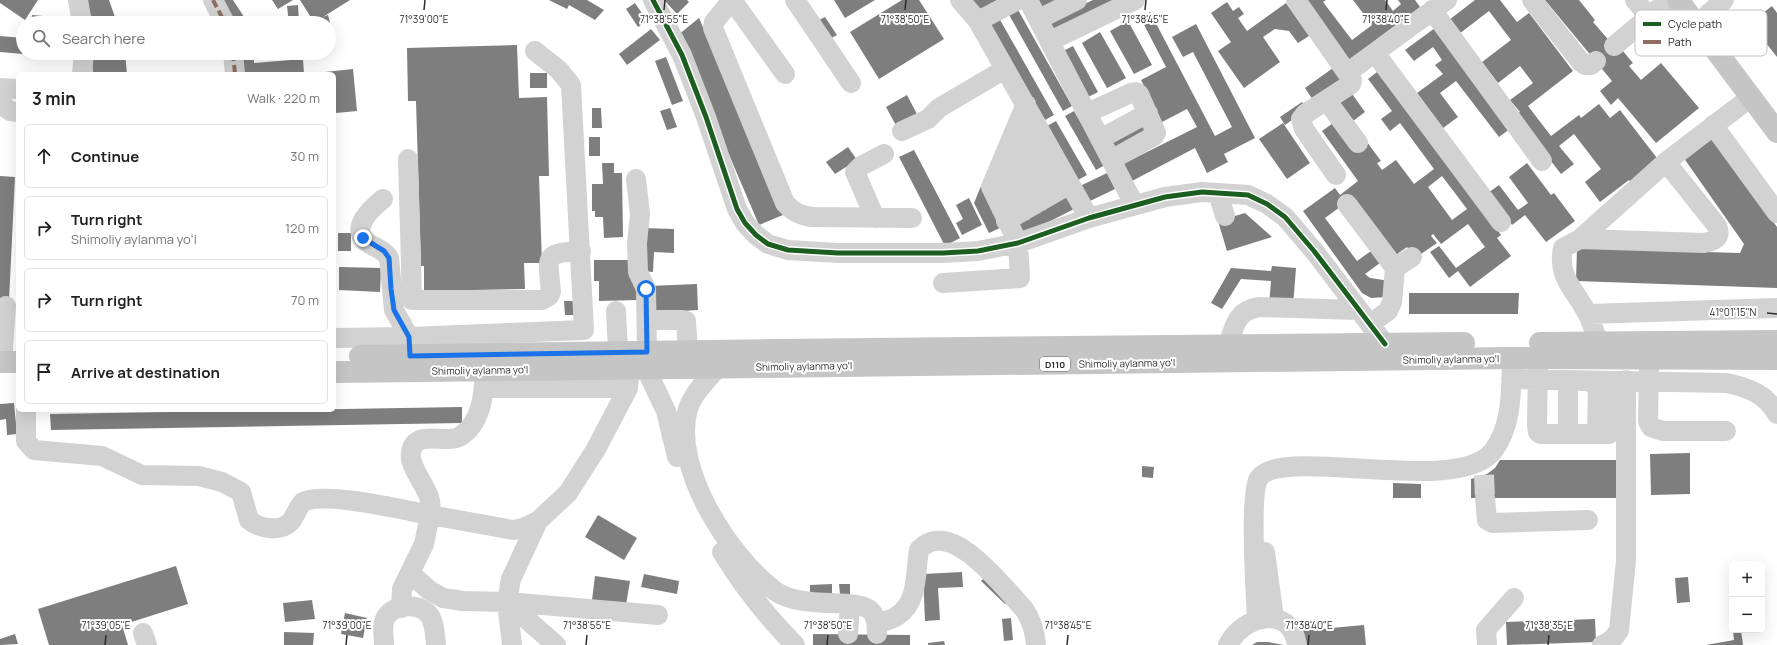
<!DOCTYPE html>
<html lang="en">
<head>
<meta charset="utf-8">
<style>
  body { margin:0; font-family:Manrope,sans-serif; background:#f2f2f2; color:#222 }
  .controls { position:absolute; right:12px; bottom:12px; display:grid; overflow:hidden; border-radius:6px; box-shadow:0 4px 16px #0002 }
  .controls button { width:36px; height:36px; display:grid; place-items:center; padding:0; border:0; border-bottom:1px solid #e0e0e0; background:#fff; color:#222; font:20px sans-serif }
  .stop { position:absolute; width:12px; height:12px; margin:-9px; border:3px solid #1a73e8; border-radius:50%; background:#fff }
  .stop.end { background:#1a73e8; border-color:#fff; box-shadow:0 1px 4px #0008 }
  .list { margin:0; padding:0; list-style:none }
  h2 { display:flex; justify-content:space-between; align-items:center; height:52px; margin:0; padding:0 16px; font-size:17px }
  h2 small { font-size:13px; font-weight:400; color:#767676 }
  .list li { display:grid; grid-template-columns:26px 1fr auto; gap:12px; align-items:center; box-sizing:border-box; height:64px; margin:0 8px 8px; padding:0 8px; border:1px solid #e0e0e0; border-radius:6px }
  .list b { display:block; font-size:15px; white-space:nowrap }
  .list p { margin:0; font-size:13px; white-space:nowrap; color:#767676 }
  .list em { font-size:13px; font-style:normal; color:#767676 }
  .icon { flex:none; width:22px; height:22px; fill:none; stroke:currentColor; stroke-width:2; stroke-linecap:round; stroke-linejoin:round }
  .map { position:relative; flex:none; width:1777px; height:645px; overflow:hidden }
  .search { position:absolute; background:#fff; box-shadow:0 4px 16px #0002; left:16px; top:16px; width:320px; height:44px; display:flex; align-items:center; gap:10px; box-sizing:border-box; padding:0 14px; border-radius:22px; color:#767676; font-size:15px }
  .panel { position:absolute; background:#fff; box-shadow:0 4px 16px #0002; left:16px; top:72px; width:320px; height:340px; border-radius:6px }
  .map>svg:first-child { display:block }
  .building { fill:#7e7e7e; fill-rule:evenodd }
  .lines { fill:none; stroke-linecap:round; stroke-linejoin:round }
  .minor-tunnel { stroke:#d5d5d5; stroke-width:20; stroke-dasharray:20 10; stroke-linecap:butt }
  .minor { stroke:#d2d2d2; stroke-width:20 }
  .major { stroke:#c5c5c5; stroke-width:22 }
  .quiet { stroke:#8d6e63; stroke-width:4; stroke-dasharray:8 4; stroke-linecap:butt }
  .cycleway-casing { stroke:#fff; stroke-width:8 }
  .cycleway { stroke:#1b5e20; stroke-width:5 }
  .route { stroke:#1a73e8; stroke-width:5 }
  .ticks { fill:none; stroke:#2d2d2d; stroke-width:1.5 }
  .labels { text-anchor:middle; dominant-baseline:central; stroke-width:4; stroke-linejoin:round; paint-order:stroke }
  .shield { fill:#fff; stroke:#6c6c6c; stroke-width:1 }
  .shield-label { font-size:9px; font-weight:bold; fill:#2d2d2d }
  .street-label { font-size:10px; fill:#2d2d2d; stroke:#fff }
  .key { fill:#fff; stroke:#c0c0c0; stroke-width:1 }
  .key-label { font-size:11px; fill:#2d2d2d }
  .ticks-label { font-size:10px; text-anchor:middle; fill:#2d2d2d; stroke:#fff; stroke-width:4; stroke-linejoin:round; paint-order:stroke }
</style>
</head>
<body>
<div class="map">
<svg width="1777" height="645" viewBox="0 0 1777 645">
  <rect width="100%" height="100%" fill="#fff"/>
  <path class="building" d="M0 0H38L25 20 0 3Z
    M84 0H109L117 23H94Z
    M219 0H233L248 23H233Z
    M272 0H293L278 9Z
    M300 0H350L323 17 328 15 330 23H300L312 19Z
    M549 0H587L604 10 595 20 569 5 567 9Z
    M664 0H687L689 2 677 14Z
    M834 0H875L845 18Z
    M902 0H919L944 39 879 79 850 32Z
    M966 0H1000L975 15Z
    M1038 0H1057L1041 7Z
    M1093 0H1115L1053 29 1049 20Z
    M1303 0H1326L1323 2 1352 40 1372 25 1353 0H1385L1393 11 1401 4 1398 0H1415L1420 7 1348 61Z
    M1475 0H1500L1517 22 1529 13 1573 71 1528 106 1551 136 1579 115 1581 118 1599 104 1610 118 1620 110 1660 162 1632 184 1629 180 1600 202 1585 182 1601 169 1574 134 1559 146 1574 164 1561 174 1515 115 1520 112 1510 100 1533 83 1520 66 1498 83 1482 62 1511 40 1489 11 1459 34 1449 20Z
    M1545 0H1579L1595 20 1593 22 1619 52 1622 50 1633 63 1629 66 1641 80 1661 63 1699 108 1656 143 1618 98 1611 105 1600 91 1612 81Z
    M1227 2 1233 11 1239 7 1244 14 1238 18 1247 31 1286 3 1309 36 1298 43 1289 31 1275 29 1263 37 1280 62 1244 88 1218 51 1231 42 1211 13Z
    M635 3 647 21 638 27 626 9Z
    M298 5 299 23H289L287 6Z
    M1772 6 1777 13V57L1750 23Z
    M1017 8 1072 106 1063 111 1008 13Z
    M1150 12 1215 136 1232 127 1193 52 1183 57 1172 37 1196 24 1255 138 1224 154 1228 162 1207 173 1195 148 1130 182 1121 165 1197 127 1187 109 1162 122 1141 80 1166 67 1140 17Z
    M32 15 77 19V23H31Z
    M825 17 837 35 826 41 815 22Z
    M699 18 783 215 759 225 678 35Z
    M999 18 1054 115 1045 120 990 23Z
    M1128 21 1152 65 1134 74 1110 31Z
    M1435 28 1511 128 1499 137 1456 81 1440 93 1458 117 1443 128 1417 93 1443 74 1435 65 1442 60 1433 47 1414 61 1405 50Z
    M651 29 660 40 627 65 619 54Z
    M1100 32 1126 78 1107 88 1082 43Z
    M0 36 23 38V54L0 52Z
    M517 45 519 98 547 97 549 176H539L542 263H524L525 289 424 291V266H421L416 101H408L407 48Z
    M1073 46 1098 92 1088 97 1063 51Z
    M24 53H50L49 56Z
    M91 53H125L127 74H93Z
    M242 53H254V63L303 59 304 74H244Z
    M291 53H302V57L292 58Z
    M666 57 683 101 672 105 655 61Z
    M1333 68 1344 84 1315 103 1305 88Z
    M353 69 357 111 336 113 334 74H306Z
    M1381 69 1501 235 1497 238 1511 256 1470 287 1458 271 1449 278 1430 252 1439 246 1456 268 1485 247 1468 224 1441 244 1433 234 1431 236 1437 243 1415 258 1407 247 1393 257 1351 199 1325 218 1357 261 1371 251 1380 263 1365 274 1370 278 1390 281 1388 297 1371 298 1362 293 1303 211 1335 188 1340 195 1358 181 1322 131 1333 123 1367 142 1381 161 1377 163 1382 170 1396 160 1414 184 1434 169 1400 123 1390 131 1381 119 1392 111 1368 79ZM1442 176 1467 209 1452 220 1428 187Z
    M530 73H547V88H530Z
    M1350 91 1365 112 1353 121 1338 100Z
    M907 95 919 118 898 129 886 107Z
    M1302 102 1307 109 1285 125 1280 117Z
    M592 108H601L602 128H592Z
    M670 108 677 127 667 130 660 111Z
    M1074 111 1105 165 1096 170 1065 116Z
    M1056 121 1087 175 1078 180 1047 126Z
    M1283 123 1310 163 1287 179 1259 139Z
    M1143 125 1148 133 1114 150 1110 142Z
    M1710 136 1777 227V288L1576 281 1577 248 1740 253 1744 244 1681 154Z
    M589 137H600V156H589Z
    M848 147 857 160 835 174 826 162Z
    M914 150 960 238 945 246 899 157Z
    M602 163H614V173H622L623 237 604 238 603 217H595V211H592V184H603Z
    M1527 163 1551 195 1554 193 1575 221 1546 242 1525 215 1512 225 1488 193 1499 185 1518 210 1528 203 1509 177Z
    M1107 173 1115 189 1088 202 1080 186Z
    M0 176 15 177 9 301 0 300Z
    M981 186 1002 227 989 233 974 203Z
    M1071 193 1078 207 1019 237 1012 223Z
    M969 198 982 225 962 235 956 223 963 219 956 205Z
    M1245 213 1272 237 1227 251 1218 221Z
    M643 228 674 229V253L654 252 653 272 641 271Z
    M338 233H351V251H338Z
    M594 260H635L638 300 599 301V281H594Z
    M1272 266 1296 268 1293 306 1269 305 1271 281 1241 279 1222 309 1211 303 1231 268 1271 271Z
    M339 267 381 268 380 292 339 290Z
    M697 284 698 310 651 313 649 286Z
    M1409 293H1519L1518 314H1409Z
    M564 301H576V315H565Z
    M14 403 17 434 7 435 6 419 0 420V404Z
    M462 407V423L51 430 50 414Z
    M1690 453V494L1651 495 1650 454Z
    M1500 460H1619V498H1471V479L1487 474 1495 468Z
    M1142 466 1154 467 1153 478 1142 477Z
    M1393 483 1421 484V498H1393Z
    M598 515 637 538 624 560 585 537Z
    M176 566 188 604 122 625 128 645H49L38 609Z
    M962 572 963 587 938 588 940 620 925 621 923 574Z
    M644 574 679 581 677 594 641 587Z
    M595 576 630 581 626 605 592 600Z
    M986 576 1009 600 1005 604 981 581Z
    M1688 577 1690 602 1677 603 1675 578Z
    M832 584V593L810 594V585Z
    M839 584H850V594H840Z
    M312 600 315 619 285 622 283 603Z
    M345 613 367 618 363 638 341 634Z
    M1011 618 1013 640 1004 641 1002 619Z
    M1595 619 1596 642 1507 645 1506 622Z
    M1364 625 1366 645H1300L1299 631Z
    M1733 630H1741L1743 645H1706L1734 640Z
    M284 632 314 633 313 645H284Z
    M15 634 18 644 0 645V639Z
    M813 634 910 635V645H813Z
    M944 641 945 645H928V643Z
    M1257 642H1268L1284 645H1252Z"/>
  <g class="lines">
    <path class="minor-tunnel" d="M1484 475 1485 498"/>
    <path class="minor" d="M78 0 82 23
      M213 0 225 23
      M653 0 682 55 706 117 737 209 745 223 756 235 768 244 788 250 838 253H943L978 251 1018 243 1089 218 1165 197 1202 192 1248 195 1267 204 1285 217 1314 251 1385 344
      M732 0 714 22 713 28 785 203C793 212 801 216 813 217L912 218
      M732 0 785 74
      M795 0 851 83
      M960 0 978 21
      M1018 0 978 21 1089 218
      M1028 0 1134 204
      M1296 0 1347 73
      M1532 0 1581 62 1585 65H1591L1596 61
      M1635 0 1649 17
      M1432 10 1542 161
      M1039 19 1077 0
      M1697 24 1724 0
      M1050 41 1135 0
      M1614 46 1669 0
      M233 53 235 74
      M1375 53 1501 222
      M82 74 84 53
      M0 88 18 89
      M1327 101 1358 143
      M0 103 10 111 18 112
      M1087 113 1131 93 1136 92 1139 94 1156 133 1154 136 1111 160
      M1018 123 1056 192
      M1713 125 1777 213
      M902 131 928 119 939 108 1005 69
      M1100 139 1148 113
      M1009 145 1041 201
      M408 159 412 300H542L549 296 551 292C548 257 542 253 581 251
      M999 168 1024 211
      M1336 175 1304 129 1301 119 1305 114 1351 84 1352 80 1347 73 1447 0
      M636 179 640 214 637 243 638 272 646 289 647 352
      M1218 193 1225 216
      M383 199C372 208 349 228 367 242 374 248 384 249 389 258L394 310 409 337 410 348
      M1347 204 1395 268
      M875 218 855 172 861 166 884 154
      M1006 221 1068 185
      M1580 239 1704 243C1714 241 1722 238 1717 226L1666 162
      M943 283 1020 278 1018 243 991 187 1026 104
      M616 311 618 352
      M1588 314 1777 308
      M657 320H682L686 321 688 351
      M1370 324 1388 311 1392 302 1395 268 1412 257
      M334 338 409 337 584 330 571 85 559 70 535 51
      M1598 343C1595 333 1592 322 1587 313 1575 289 1557 278 1563 248L1580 239 1666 162 1751 97
      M1228 346C1234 326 1237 310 1259 307L1358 310
      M2 362 6 306
      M1538 366 1537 425 1538 432 1540 434H1609L1612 430V389L1609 385H1594
      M1649 366 1648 421 1651 427 1663 431H1726
      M718 367C708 379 693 393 688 409 671 468 730 557 775 591 801 610 858 597 871 611 877 617 877 627 877 634
      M646 369 666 411 677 457
      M1511 379 1727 383C1749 388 1766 394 1777 414
      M484 388H628
      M26 410V441L34 450 102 456 142 475 199 476 222 482 241 492 249 520C260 529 282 533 292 520 296 514 298 507 303 502 326 491 403 510 430 515 431 509 431 503 429 497 425 484 408 465 411 452 415 429 445 444 459 437 482 424 484 393 485 370
      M1568 434V386
      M1597 434 1598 385
      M1485 498 1487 520 1492 523 1588 520
      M722 552C743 586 767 617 795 645
      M1265 552 1274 618
      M410 573 429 590 443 598 463 601 507 602 658 615
      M507 602 556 645
      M401 608 402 589 424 544 430 515 513 530 523 528 538 521 568 493 596 449 628 388 630 369
      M1257 620C1256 596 1249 493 1259 478 1282 445 1458 497 1493 451 1513 425 1511 389 1512 358
      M877 624C883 621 892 620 897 616 919 602 915 572 919 550 950 515 1004 588 1024 609 1031 619 1035 632 1036 645
      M143 633 147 645
      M848 634 850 605
      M384 645C384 636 381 625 386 617 394 603 423 602 431 618 435 626 435 636 436 645
      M512 645 507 602 511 579 538 521
      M1228 645C1243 615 1291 604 1297 645
      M1487 645 1486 630 1514 598
      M1602 645C1611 642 1615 637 1619 630L1626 561V380"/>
    <path class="major" d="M1678 0 1777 132
      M1540 343 1777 341
      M360 356 776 350 1464 343
      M0 362H18
      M334 372 1512 358 1777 359"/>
    <path class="quiet" d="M213 0 225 23
      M233 53 235 74"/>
    <defs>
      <path id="cycleway" d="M653 0 682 55 706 117 737 209 745 223 756 235 768 244 788 250 838 253H943L978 251 1018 243 1089 218 1165 197 1202 192 1248 195 1267 204 1285 217 1314 251 1385 344"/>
    </defs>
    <use href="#cycleway" class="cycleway-casing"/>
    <use href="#cycleway" class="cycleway"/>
  </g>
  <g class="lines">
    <path class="route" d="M363 238 384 251 389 258 391 289 394 310 409 337 410 356 647 352 646 289"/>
  </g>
  <path class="ticks" d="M424 10 425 0M664 10 665 0M905 10 906 0M1145 10 1146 0M1386 10 1387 0M1767 313 1777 314M105 645 106 635M346 645 347 635M586 645 587 635M827 645 828 635M1067 645 1068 635M1308 645 1309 635M1548 645 1549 635"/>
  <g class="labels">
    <rect class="shield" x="1040" y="357" width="30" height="14" rx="3"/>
    <g class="shield-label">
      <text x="1055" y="364">D110</text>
    </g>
    <g class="street-label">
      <text transform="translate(1451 359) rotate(-1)">Shimoliy aylanma yoʻl</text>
      <text transform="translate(1127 363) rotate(-1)">Shimoliy aylanma yoʻl</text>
      <text transform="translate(804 366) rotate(-1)">Shimoliy aylanma yoʻl</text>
      <text transform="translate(480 370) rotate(-1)">Shimoliy aylanma yoʻl</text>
    </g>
  </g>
  <rect x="1635" y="10" width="132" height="46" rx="6" class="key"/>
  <rect x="1643" y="22" width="18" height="4" fill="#1b5e20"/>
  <rect x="1643" y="40" width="18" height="4" fill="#8d6e63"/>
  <g class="key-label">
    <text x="1668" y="28">Cycle path</text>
    <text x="1668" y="46">Path</text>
  </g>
  <g class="ticks-label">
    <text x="424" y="23">71°39'00"E</text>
    <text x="664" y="23">71°38'55"E</text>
    <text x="905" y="23">71°38'50"E</text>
    <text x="1145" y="23">71°38'45"E</text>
    <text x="1386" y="23">71°38'40"E</text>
    <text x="1733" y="316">41°01'15"N</text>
    <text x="106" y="629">71°39'05"E</text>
    <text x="347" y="629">71°39'00"E</text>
    <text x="587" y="629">71°38'55"E</text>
    <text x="828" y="629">71°38'50"E</text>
    <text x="1068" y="629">71°38'45"E</text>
    <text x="1309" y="629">71°38'40"E</text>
    <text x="1549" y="629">71°38'35"E</text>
  </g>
</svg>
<div class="controls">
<button>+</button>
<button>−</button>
</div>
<div class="stop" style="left:646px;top:289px"></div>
<div class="stop end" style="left:363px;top:238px"></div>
<div class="search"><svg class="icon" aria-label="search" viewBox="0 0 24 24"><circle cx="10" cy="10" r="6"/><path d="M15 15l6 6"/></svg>Search here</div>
<section class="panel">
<h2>3 min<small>Walk · 220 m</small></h2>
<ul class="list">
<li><svg class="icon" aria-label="ahead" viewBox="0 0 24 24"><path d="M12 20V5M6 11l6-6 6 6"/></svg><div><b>Continue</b></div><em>30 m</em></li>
<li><svg class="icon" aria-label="right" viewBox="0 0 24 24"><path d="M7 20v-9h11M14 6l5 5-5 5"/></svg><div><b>Turn right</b><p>Shimoliy aylanma yoʻl</p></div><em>120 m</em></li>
<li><svg class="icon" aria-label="right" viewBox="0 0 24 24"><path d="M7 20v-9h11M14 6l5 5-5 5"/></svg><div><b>Turn right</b></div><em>70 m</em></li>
<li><svg class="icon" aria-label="arrive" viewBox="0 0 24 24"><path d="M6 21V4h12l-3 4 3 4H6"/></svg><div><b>Arrive at destination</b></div></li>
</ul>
</section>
</div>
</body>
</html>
